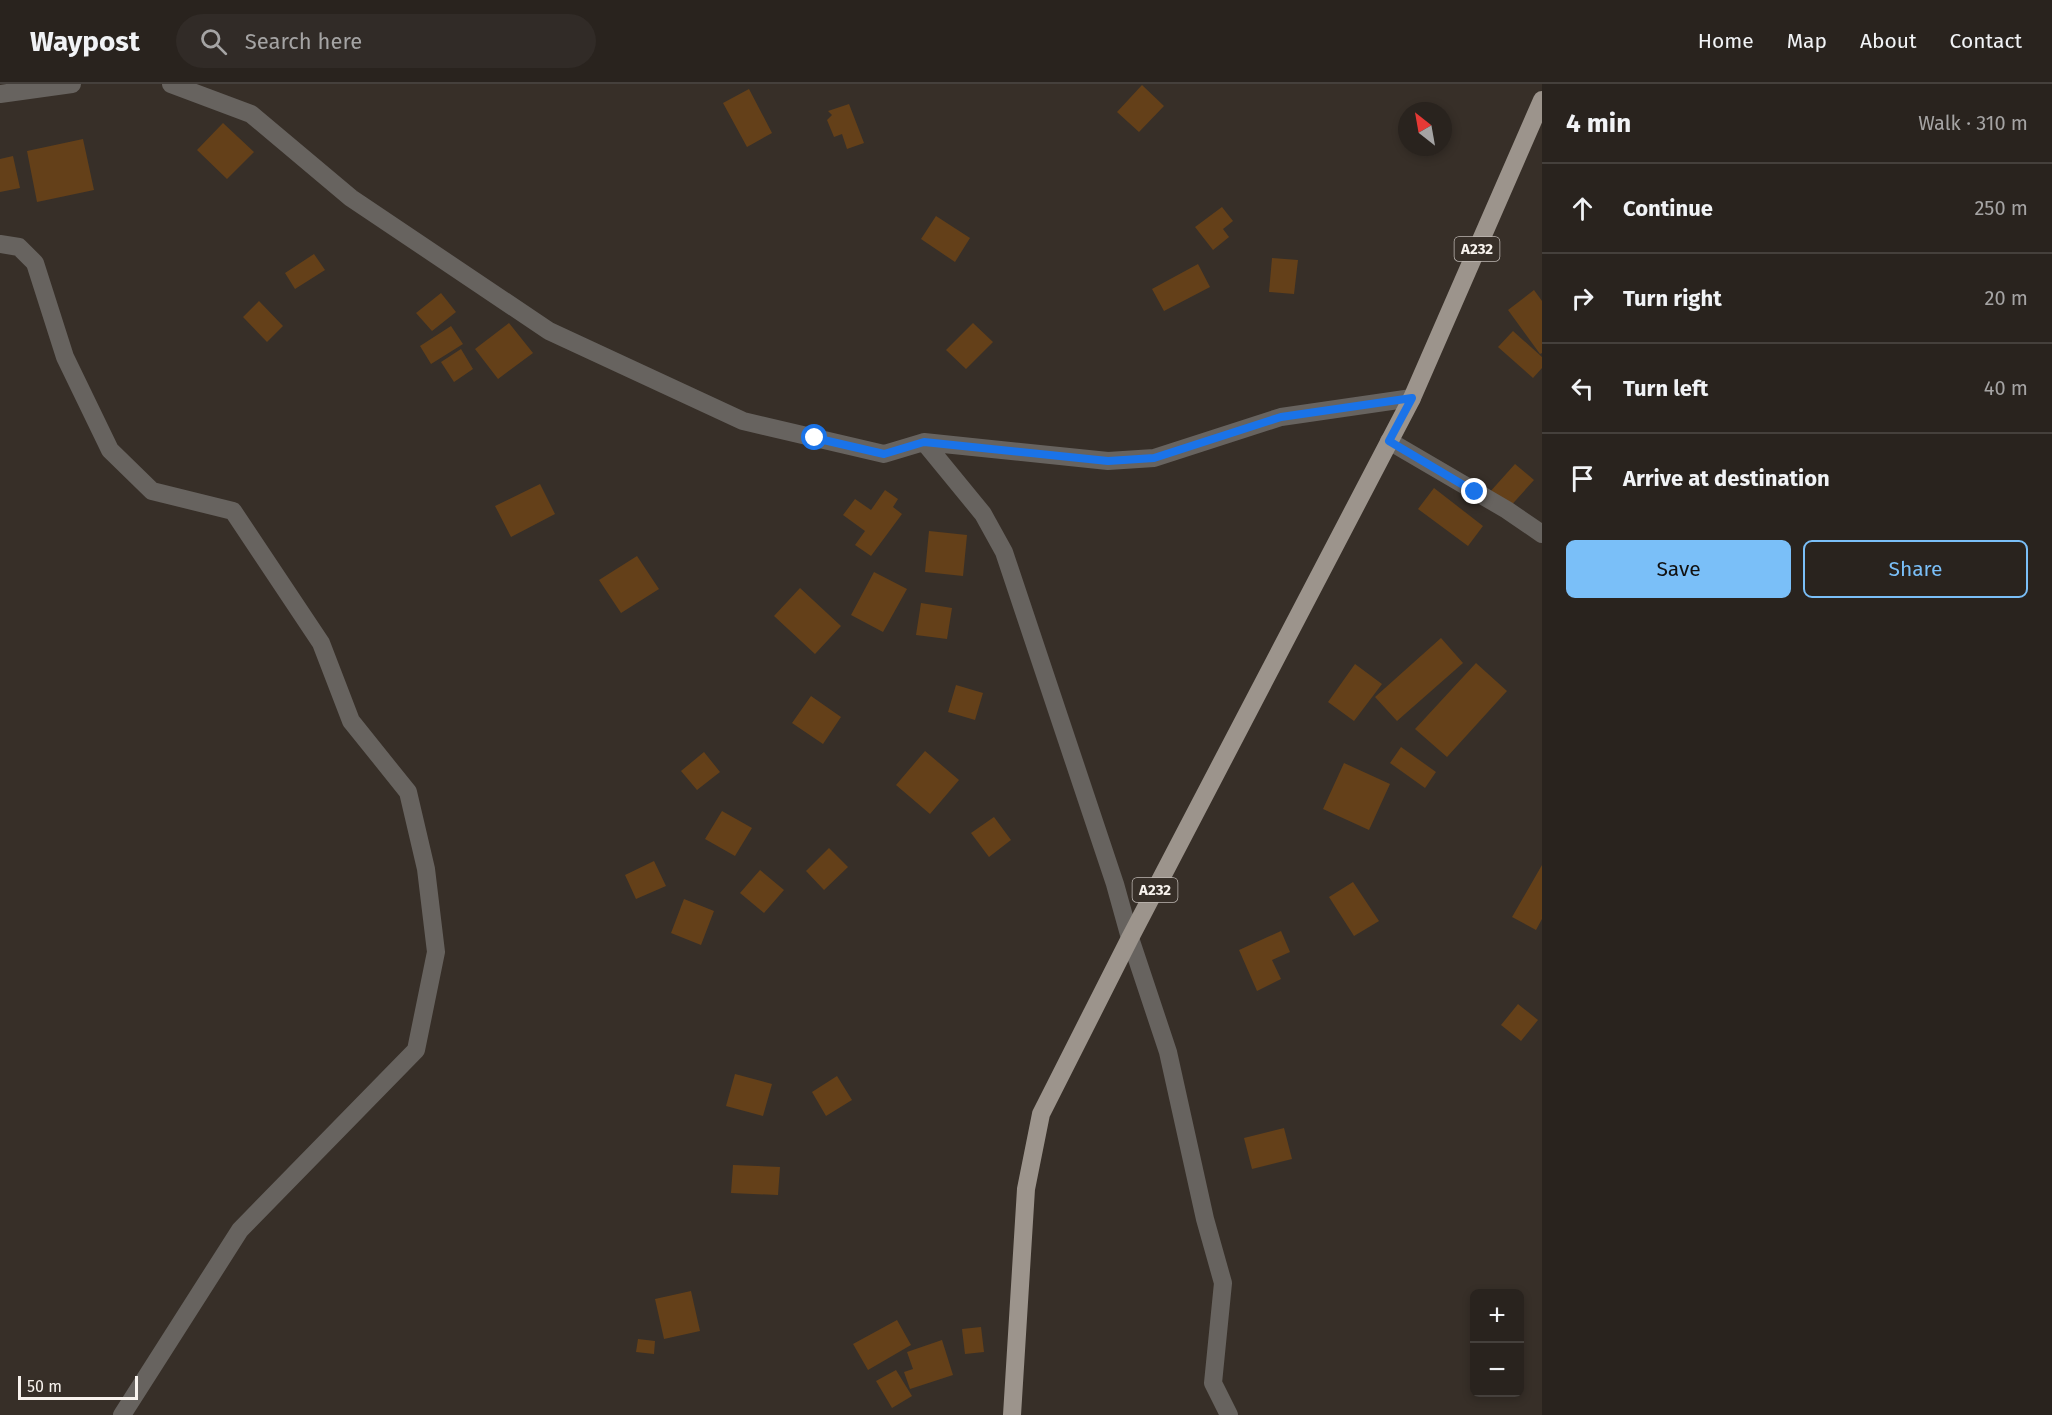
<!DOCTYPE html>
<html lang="en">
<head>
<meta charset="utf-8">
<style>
  body { margin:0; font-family:"Fira Sans",sans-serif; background:#312b27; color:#f1f3f6 }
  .controls { position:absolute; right:18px; bottom:18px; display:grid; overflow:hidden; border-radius:9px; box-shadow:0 3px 9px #0003 }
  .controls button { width:54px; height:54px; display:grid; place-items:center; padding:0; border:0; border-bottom:2px solid #45403c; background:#29231e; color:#f1f3f6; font:30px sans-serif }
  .compass { position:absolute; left:1398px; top:18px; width:54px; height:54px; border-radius:50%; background:#29231e; box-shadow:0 3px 9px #0003; rotate:329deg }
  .scale { position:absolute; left:18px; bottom:15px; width:120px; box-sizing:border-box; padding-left:6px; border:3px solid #f8f3ee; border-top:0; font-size:16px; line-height:21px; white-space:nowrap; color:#f8f3ee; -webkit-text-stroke:4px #372f28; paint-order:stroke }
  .stop { position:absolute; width:18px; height:18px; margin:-14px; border:4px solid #1a73e8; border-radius:50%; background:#fff }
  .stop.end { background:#1a73e8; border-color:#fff; box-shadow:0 2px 6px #0008 }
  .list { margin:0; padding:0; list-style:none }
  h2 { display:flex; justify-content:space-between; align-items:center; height:78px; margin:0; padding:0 24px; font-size:26px }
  h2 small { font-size:20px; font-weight:400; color:#a5a4a4 }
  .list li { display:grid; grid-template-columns:39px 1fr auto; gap:18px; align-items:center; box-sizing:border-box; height:90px; padding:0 24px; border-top:2px solid #45403c }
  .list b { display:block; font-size:22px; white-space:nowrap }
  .list em { font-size:20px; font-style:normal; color:#a5a4a4 }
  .actions { display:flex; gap:12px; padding:18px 24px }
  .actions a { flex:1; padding:14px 0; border:2px solid #7abff8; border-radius:9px; text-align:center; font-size:21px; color:#7abff8 }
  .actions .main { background:#7abff8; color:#111 }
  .icon { flex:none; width:33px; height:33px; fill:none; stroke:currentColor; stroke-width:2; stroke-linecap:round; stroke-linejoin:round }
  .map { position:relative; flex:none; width:1542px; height:1331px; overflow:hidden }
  header { display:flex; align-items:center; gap:36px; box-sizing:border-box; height:84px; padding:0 30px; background:#29231e; border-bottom:2px solid #45403c }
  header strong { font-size:28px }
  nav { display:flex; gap:33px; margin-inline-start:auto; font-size:21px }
  .search { width:420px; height:54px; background:#312b27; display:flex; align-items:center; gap:15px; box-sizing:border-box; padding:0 21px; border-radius:33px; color:#a5a4a4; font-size:22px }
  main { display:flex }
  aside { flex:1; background:#29231e }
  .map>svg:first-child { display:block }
  .building { fill:#644019 }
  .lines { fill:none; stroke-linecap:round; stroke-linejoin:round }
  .minor { stroke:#67635f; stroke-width:18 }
  .major { stroke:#9c948c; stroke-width:18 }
  .route { stroke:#1a73e8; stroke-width:8 }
  .labels { text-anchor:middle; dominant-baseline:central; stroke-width:6; stroke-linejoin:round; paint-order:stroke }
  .shield { fill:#372f28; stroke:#beb8b3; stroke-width:1.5 }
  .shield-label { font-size:15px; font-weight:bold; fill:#f8f3ee }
</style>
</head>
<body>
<header>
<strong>Waypost</strong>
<div class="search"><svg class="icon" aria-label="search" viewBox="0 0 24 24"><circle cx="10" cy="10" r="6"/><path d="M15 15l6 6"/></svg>Search here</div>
<nav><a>Home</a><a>Map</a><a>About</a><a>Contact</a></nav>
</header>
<main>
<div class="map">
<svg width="1542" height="1331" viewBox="0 0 1542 1331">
  <rect width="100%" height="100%" fill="#372f28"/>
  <path class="building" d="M1142 1 1164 22 1139 48 1117 28Z
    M749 5 772 49 747 63 723 19Z
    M849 20 864 59 847 65 842 50 834 53 827 36 832 31 828 27Z
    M223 39 254 68 227 95 197 66Z
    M83 55 94 106 37 118 27 67Z
    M13 72 20 104 0 108V75Z
    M1222 123 1233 137 1223 145 1229 153 1213 166 1195 143Z
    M936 132 970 154 955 178 921 155Z
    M314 170 325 186 295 205 285 189Z
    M1272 174 1298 176 1294 210 1269 208Z
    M1198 180 1210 203 1164 227 1152 205Z
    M1534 206 1542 217V269L1540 270 1508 226Z
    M441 209 456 228 432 247 416 229Z
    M259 217 283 242 267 258 243 233Z
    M509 239 533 269 498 295 475 265Z
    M973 239 993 258 966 285 946 266Z
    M451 242 463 260 431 280 420 262Z
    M1513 247 1542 273V284L1533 294 1498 263Z
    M461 265 473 285 454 298 441 278Z
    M1515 380 1534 396 1507 426 1489 409Z
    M540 400 555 430 511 453 495 422Z
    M1434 404 1483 442 1468 462 1418 425Z
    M885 406 898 415 893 423 902 430 871 472 855 461 865 447 843 431 855 415 871 426Z
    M929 447 967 451 963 492 925 488Z
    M637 472 659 505 621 529 599 496Z
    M874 488 907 505 883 548 851 531Z
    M800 504 841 542 815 570 774 532Z
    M921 519 952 524 947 555 916 551Z
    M1441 554 1463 579 1397 637 1375 613Z
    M1476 579 1507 607 1447 673 1415 645Z
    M1355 580 1382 600 1354 637 1328 618Z
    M956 601 983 609 975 636 948 628Z
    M811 612 841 633 823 660 792 639Z
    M1401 663 1436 688 1425 704 1390 679Z
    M925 667 959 696 930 730 896 701Z
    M704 668 720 688 697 706 681 687Z
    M1344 679 1390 700 1369 746 1323 725Z
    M722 727 752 744 735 772 705 755Z
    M994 733 1011 756 989 773 971 749Z
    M829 764 848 783 824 806 806 787Z
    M654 777 666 802 636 815 625 791Z
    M1542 781V835L1536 846 1512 833Z
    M760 786 784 806 764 829 740 809Z
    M1353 798 1379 837 1354 852 1329 813Z
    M684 815 714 827 701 861 671 849Z
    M1281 847 1290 868 1272 876 1281 895 1257 907 1239 866Z
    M1518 920 1538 936 1521 957 1501 941Z
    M735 990 772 1000 763 1032 726 1022Z
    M837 992 852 1016 826 1032 812 1008Z
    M1284 1044 1292 1075 1252 1085 1244 1054Z
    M733 1081 780 1083 778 1111 731 1109Z
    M691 1207 700 1247 664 1255 655 1215Z
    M897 1236 911 1261 868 1286 853 1260Z
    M981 1243 984 1268 965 1270 962 1245Z
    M638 1255 655 1257 654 1270 636 1268Z
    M942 1256 953 1291 910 1305 904 1288 913 1285 907 1268Z
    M896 1286 912 1312 892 1324 876 1297Z"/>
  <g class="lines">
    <path class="minor" d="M171 0 251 30 351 114 549 247 743 337 884 370 924 358 1108 377 1154 374 1281 333 1412 314
      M0 10 72 0
      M0 160 19 163 35 179 65 273 110 366 152 407 233 427 321 559 351 637 408 708 426 785 436 868 416 966 240 1146 122 1331
      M1389 357 1507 426 1542 450
      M924 358 983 430 1004 468 1115 800 1130 854 1168 968 1205 1135 1223 1199 1213 1299 1229 1331"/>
    <path class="major" d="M1012 1331 1026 1105 1041 1030 1130 854 1412 314 1542 16"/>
  </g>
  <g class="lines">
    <path class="route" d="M815 354 884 370 924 358 1108 377 1154 374 1281 333 1412 314 1389 357 1475 408"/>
  </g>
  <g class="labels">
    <g class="shield">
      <rect x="1454.5" y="153" width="45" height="24" rx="4.5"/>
      <rect x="1132.5" y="794" width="45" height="24" rx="4.5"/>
    </g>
    <g class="shield-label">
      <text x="1477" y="165">A232</text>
      <text x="1155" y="806">A232</text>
    </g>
  </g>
</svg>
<div class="controls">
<button>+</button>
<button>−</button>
</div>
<svg class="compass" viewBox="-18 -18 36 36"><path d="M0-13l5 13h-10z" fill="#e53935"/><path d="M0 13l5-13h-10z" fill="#a5a4a4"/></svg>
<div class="scale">50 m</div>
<div class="stop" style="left:815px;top:354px"></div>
<div class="stop end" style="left:1475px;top:408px"></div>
</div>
<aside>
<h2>4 min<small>Walk · 310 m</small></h2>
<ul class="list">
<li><svg class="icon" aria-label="ahead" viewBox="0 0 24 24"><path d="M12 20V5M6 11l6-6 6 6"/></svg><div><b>Continue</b></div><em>250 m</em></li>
<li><svg class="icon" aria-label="right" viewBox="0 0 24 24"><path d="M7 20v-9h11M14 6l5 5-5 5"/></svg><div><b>Turn right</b></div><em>20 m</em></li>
<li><svg class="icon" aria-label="left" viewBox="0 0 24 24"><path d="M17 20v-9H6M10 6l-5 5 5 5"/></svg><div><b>Turn left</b></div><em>40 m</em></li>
<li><svg class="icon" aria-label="arrive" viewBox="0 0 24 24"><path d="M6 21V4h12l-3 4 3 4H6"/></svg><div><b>Arrive at destination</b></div></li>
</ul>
<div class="actions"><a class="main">Save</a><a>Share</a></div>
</aside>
</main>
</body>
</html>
